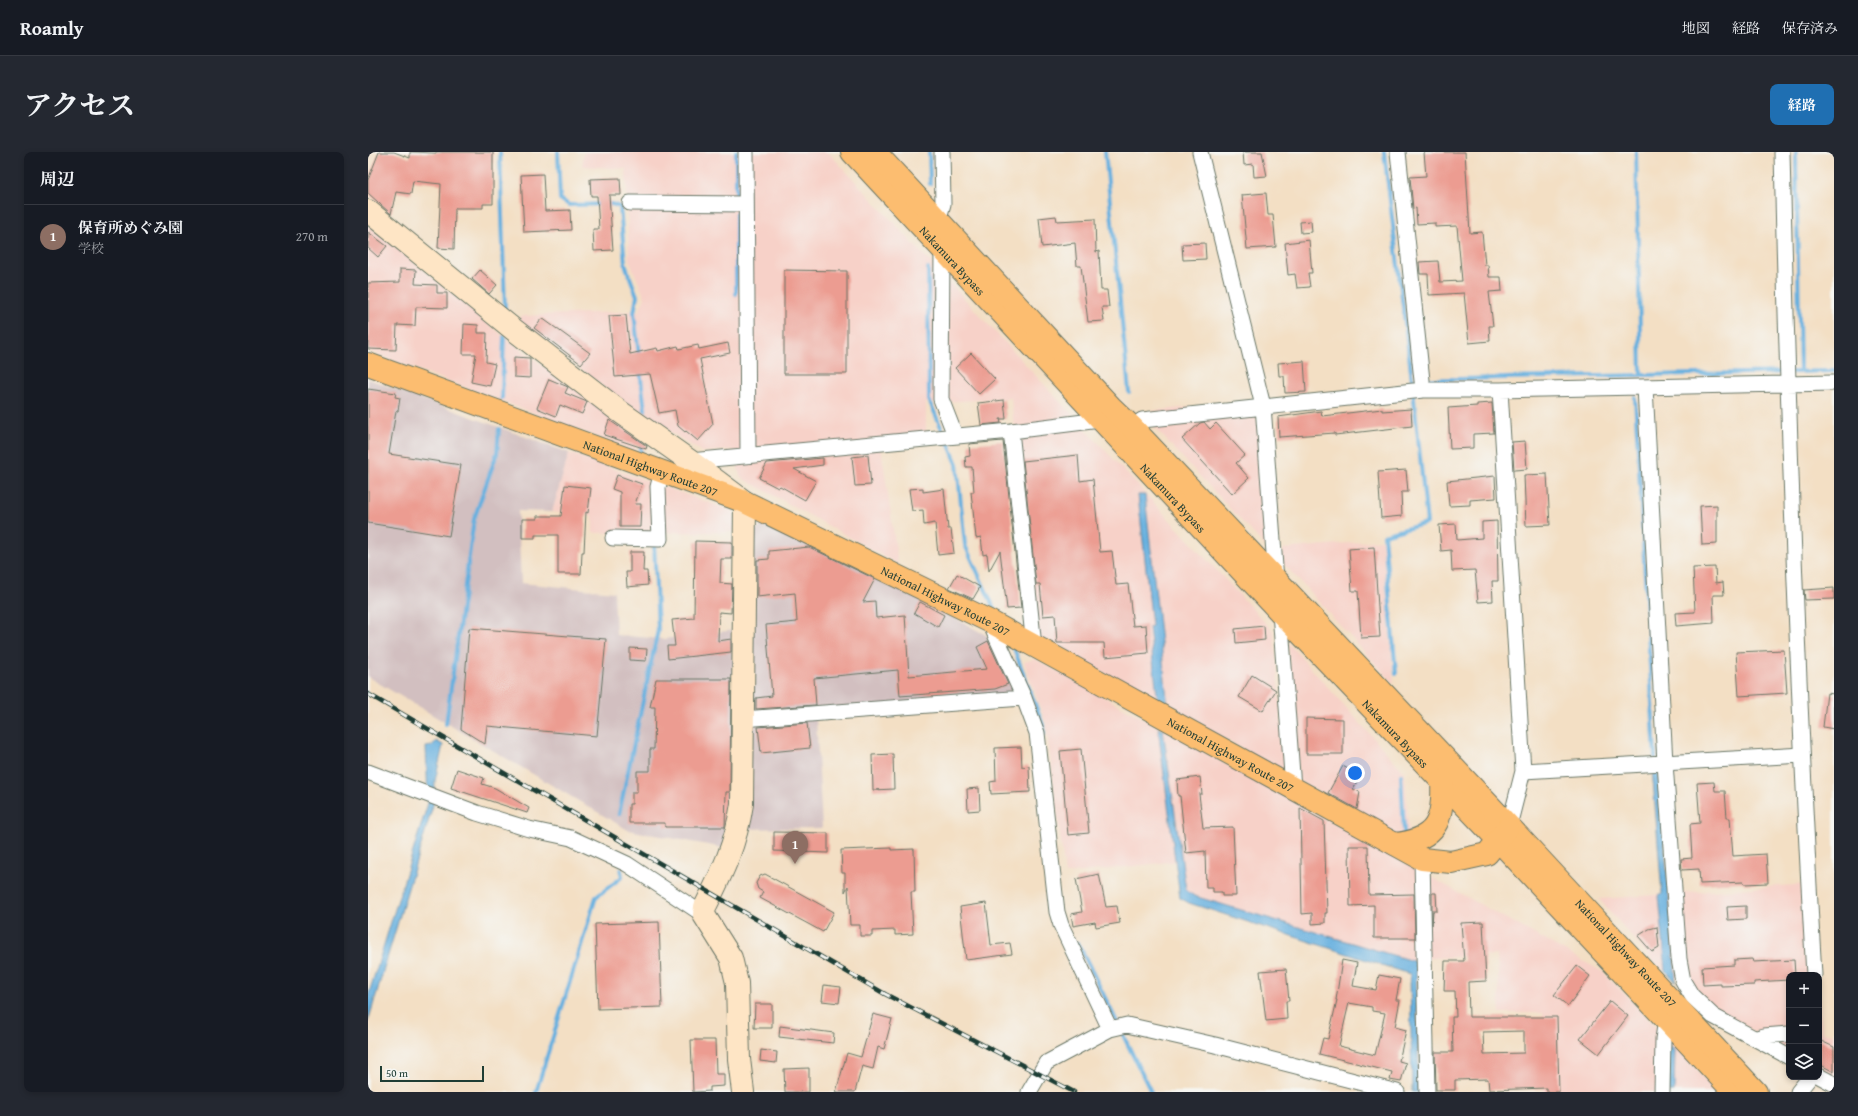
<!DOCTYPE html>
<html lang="ja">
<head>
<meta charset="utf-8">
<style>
  body { margin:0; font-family:"Gentium Book Plus","Noto Serif JP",serif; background:#242831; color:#f1f3f6 }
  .controls { position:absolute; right:12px; bottom:12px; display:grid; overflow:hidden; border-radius:8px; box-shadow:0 2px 6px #0003 }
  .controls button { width:36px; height:36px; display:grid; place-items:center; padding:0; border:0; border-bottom:1px solid #363941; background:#171b24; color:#f1f3f6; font:20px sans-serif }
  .scale { position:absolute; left:12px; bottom:10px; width:104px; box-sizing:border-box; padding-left:4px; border:2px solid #1f3d34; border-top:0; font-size:11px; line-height:14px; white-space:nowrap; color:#1f3d34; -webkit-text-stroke:3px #f6f6f2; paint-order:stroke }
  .you { position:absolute; left:987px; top:621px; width:14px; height:14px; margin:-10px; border:3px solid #fff; border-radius:50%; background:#1a73e8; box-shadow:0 0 0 6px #1a73e833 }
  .badge { display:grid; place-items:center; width:26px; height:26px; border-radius:50%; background:#1f6fb2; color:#fff; font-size:13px; font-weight:700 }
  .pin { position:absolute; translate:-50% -33px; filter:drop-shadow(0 1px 2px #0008) }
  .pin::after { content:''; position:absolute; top:21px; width:14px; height:12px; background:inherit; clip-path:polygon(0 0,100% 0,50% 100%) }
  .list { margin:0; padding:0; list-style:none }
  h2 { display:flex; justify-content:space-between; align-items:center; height:52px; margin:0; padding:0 16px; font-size:17px }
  h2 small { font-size:13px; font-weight:400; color:#9ea1a6 }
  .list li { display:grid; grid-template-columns:26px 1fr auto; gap:12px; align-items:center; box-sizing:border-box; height:64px; padding:0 16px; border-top:1px solid #363941 }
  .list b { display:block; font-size:15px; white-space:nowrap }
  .list p { margin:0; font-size:13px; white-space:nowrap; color:#9ea1a6 }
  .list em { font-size:13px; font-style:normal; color:#9ea1a6 }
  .icon { flex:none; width:22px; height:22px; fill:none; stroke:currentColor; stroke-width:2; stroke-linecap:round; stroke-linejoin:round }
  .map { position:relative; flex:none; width:1466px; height:940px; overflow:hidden; border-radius:8px }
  header { display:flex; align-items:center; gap:24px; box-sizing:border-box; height:56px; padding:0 20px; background:#171b24; border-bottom:1px solid #363941 }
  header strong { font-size:19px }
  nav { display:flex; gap:22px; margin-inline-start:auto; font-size:14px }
  .intro { display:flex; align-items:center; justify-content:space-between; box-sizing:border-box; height:96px; padding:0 24px }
  h1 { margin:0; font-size:28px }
  .button { padding:10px 18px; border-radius:8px; background:#1f6fb2; color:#fff; font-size:14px; font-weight:700 }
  main { display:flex; gap:24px; padding:0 24px }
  aside { flex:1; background:#171b24; border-radius:8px; box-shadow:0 2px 6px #0003 }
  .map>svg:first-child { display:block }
  .built { fill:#f7d1c8 }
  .industrial { fill:#d2bfc0 }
  .water { fill:#67b0df; stroke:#43768a }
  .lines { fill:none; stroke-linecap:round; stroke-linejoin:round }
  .stream { stroke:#67b0df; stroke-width:4 }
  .building { fill:#ec9c91; fill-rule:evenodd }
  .street-casing { stroke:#697666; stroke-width:17 }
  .secondary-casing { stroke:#697666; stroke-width:24 }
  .highway-casing { stroke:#697666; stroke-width:24 }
  .street { stroke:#fff; stroke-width:15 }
  .secondary { stroke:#fee5c5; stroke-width:22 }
  .highway { stroke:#fcbd6f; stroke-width:22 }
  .rail-casing { stroke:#1f3d34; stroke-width:4.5 }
  .rail { stroke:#f6f6f2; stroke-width:3; stroke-dasharray:9; stroke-linecap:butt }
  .labels { text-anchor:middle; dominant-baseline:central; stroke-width:3.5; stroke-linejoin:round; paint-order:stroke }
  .street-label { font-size:12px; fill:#1f3d34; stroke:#f6f6f2 }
</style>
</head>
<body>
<header>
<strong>Roamly</strong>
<nav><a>地図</a><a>経路</a><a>保存済み</a></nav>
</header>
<div class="intro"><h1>アクセス</h1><a class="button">経路</a></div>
<main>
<aside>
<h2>周辺<small></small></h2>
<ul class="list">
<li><span class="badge" style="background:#8d6e63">1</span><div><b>保育所めぐみ園</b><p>学校</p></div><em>270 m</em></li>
</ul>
</aside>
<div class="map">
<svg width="1466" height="940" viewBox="0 0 1466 940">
  <rect width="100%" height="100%" fill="#f6f6f2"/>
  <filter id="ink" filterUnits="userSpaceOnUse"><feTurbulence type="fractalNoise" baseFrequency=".025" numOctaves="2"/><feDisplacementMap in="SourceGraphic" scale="8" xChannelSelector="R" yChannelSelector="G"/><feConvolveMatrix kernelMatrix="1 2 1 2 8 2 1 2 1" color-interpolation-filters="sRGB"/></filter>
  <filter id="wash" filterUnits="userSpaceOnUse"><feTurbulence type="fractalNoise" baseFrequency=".012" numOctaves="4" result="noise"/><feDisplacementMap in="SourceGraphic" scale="16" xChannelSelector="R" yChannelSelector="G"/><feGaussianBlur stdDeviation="0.9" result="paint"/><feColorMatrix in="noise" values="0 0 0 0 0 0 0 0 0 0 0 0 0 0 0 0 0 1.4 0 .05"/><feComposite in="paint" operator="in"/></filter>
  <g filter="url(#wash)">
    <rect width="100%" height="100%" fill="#f3dfc4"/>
    <path class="built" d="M216 0H460L906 480 917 620 668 484 643 246 558 251V292L513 295 530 412 372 325 366 298 334 300 255 250 152 170V164L271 159 277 146 261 108 258 17 214 14Z
      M0 73 140 188 269 283 267 299 0 199Z
      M888 249 898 395 772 260Z
      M201 301 364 359 369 380 225 381V364L184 360Z
      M1014 388 1026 532 915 411V397Z
      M920 491 1037 621 1041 682 1030 685 931 629Z
      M667 507 1235 820 1319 906 1348 940H1176L1175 861H1132L1129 803 1025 808 814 741 810 709 697 722 678 572 656 510Z
      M1439 732 1450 823H1421V899L1332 849 1319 830 1292 816 1231 747Z
      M1451 836 1454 881H1466V925L1451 916Z"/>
    <path class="industrial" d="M0 227 201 301 184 360 150 359 153 431 246 440 248 483 295 487 384 476 385 380 395 373 471 403 625 487 654 548 448 565 454 676 363 677 356 696 260 678 0 525Z"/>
    <path class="water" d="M770 343H777L800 555 790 551 781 475 784 474Z
      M790 576 795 578 818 738 826 744 1048 810 1051 940H1044L1042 822 821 751 812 746Z
      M68 589 75 593 67 629 66 650 0 870V844L60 651 58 595 64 594Z
      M1290 614 1308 830 1298 819 1291 744 1294 742 1284 616Z
      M1303 894 1307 898 1306 940H1300L1299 896Z"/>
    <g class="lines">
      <path class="stream" d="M132 0 137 157
        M190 0 192 47 201 53 244 52 252 55 257 112 269 144 266 161 271 204
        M561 0 562 32
        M737 0 761 240
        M1016 0 1044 228 1466 219
        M1268 0 1273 223
        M1428 0 1432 220
        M368 42V0
        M560 117 561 248 576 282
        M368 142V62
        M272 219 277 258
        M1267 245 1287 605
        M134 246 136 185
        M272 287 273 299
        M579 288 589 312 597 393 630 465
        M645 494 675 573 676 582
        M1028 522 1016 383 1059 371 1044 228
        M78 572 106 367 129 301 131 277
        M1033 623 1036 681
        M251 662 290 478 286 391
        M710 791 750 872
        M753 879 783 940
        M168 940 228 745 254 725 253 718"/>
    </g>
    <g id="blocks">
      <path class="building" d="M11 0H26L42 6V0L68 1V0H125V52H115V56H87L86 97 70 96 73 32 45 29 43 42 28 40 23 62 0 41V28Z
        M875 0H894L899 24 886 25 885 12 876 13Z
        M1056 0H1097L1102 81 1114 80 1117 113H1120L1121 125H1133L1134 139 1121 140 1125 174H1121L1122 189 1101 191 1096 141 1061 143 1060 122H1052L1051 110 1070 109 1072 130 1094 129 1089 74 1067 75V71L1049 72 1048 56 1045 57 1042 25 1058 24Z
        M175 22 177 59 202 58 203 78 156 80 153 23Z
        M252 26 253 43H241L245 98 226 99 225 77H231L229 44H223L222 27Z
        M898 41 900 63H905L908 95 879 97 874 43Z
        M688 64 689 69 727 67 728 100 731 99 733 138H739L741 155H734L736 169 720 170 713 114H709L707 91 674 95 671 66Z
        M943 69 944 80 933 81 932 70Z
        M0 80 19 94 10 105 0 96Z
        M941 88 944 121H940L942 135 929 136 927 122 920 123 917 91Z
        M837 91 838 107 815 108 814 92Z
        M32 117 48 118 47 132 69 133V141H79V156L48 155 47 174 29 173 28 198 0 197V131L32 130Z
        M112 118 129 133 121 142 104 127Z
        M416 118 479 119V222H416Z
        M258 163 262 202 289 196 290 199 310 194 311 197 330 193 331 197 360 191 362 201 332 207 345 272 330 289 318 279 317 280 310 274 307 258 291 261 282 222 247 225 241 164Z
        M174 166 222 201 213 212 166 176Z
        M96 172 110 173V181H119L118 210 127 212 122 234 103 230 108 202H95Z
        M603 201 627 227 611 242 587 216Z
        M146 205 162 206V226L146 225Z
        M936 209 938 240 917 241 916 224H911L910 211Z
        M181 227 200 235 197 241 219 250 214 262 192 253 188 264 169 256Z
        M0 237 28 241 27 245 32 246 30 259H28L21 302 93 313 81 384 0 371Z
        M636 248 638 267H632L633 271 613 273 610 251Z
        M1124 251 1126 281 1105 282V296L1082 297 1080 256 1109 254V252Z
        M1014 257V259L1043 257 1044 274 967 283V281L911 285 910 265 953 259 954 264Z
        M241 268 279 294 278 297 236 283Z
        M836 270 842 277 848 271 877 303 868 311 881 326 864 342 814 287 832 271Z
        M635 289 653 456 639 457 632 399 621 419 619 402 615 403 613 385 608 386 603 340H606L604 315H598L597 305 602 304 601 292Z
        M1157 289 1159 317 1146 318 1144 290Z
        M500 303 503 333 487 334 484 305Z
        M710 303 712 329 725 327 732 400 744 399 748 433 760 432 765 474 778 473 780 501 737 505 736 491H689L687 463 675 464 672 432H668L655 309Z
        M455 306V313L426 317 448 329 437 348 412 334 410 336 391 326 399 311Z
        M1038 318 1040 340H1033L1034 364 1013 366 1010 320Z
        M1179 322 1182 373 1158 374 1156 323Z
        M249 323 274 332 267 352H273L272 375H252V340L244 337Z
        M1127 324 1128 346 1102 348V353L1081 354 1079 329Z
        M197 333 223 336 220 361 218 360 216 400H214L213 422H190V383H167V386H154V367H169V364H193Z
        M555 336V340L576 337 580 377H583L586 401 570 403 567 371 556 373 555 358 544 359 541 337Z
        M1349 353V392L1334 393 1332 354Z
        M1129 369 1130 429H1124L1125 449 1110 450 1107 418 1084 419 1083 398 1073 399 1071 373 1088 372 1089 388 1114 386V370Z
        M327 389 364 390V407H353L352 431 364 432 363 461 351 460 350 489 363 487V500L300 507 299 494H307L304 468 326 466Z
        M441 395 507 427 495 450 507 449 508 466 537 463 541 524 619 517 609 495 620 489 640 532 627 537 532 544 530 518 446 526 448 553 388 557V546L404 544 398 473 429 470 427 441 389 445V408L401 407V399Z
        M1006 395 1012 485 993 486 990 439H984L981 397Z
        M262 400H276L275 419H279L280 433 259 435 258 420H262Z
        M1347 415 1348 431 1355 430 1356 443H1345L1346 471 1308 474 1307 461 1327 460 1325 416Z
        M589 422 612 435 605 447 581 436Z
        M1466 436V447L1437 448 1436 438Z
        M552 450 576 463 570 475 546 461Z
        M896 474 897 488 868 491 867 477Z
        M101 476 238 487 229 584 119 574 117 592 93 577Z
        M262 496 279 497 278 509 262 508Z
        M1416 498 1419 541 1371 544 1368 500Z
        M884 523 908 538 895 559 871 545Z
        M288 527H363L362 640H358L357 675H297V671H261V652H264V640H269V619H282V597H286L287 555H282Z
        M1459 541 1466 542V577L1455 575Z
        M938 566 975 567V602H938Z
        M439 571 442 596 393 601 390 575Z
        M653 595 654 615 661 614 662 640 623 642 622 630 628 629 627 596Z
        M713 597 721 681 700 683 692 599Z
        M525 602 526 637 505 638 504 603Z
        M975 614 992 624 985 637 992 640 989 657 960 641Z
        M89 617 116 626 114 632 127 636 161 656 159 661 83 636Z
        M832 625 834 642H831L835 676 865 675 868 744H854V740H845V736H838L837 699 818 701 812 644H810L809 628Z
        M1346 630 1347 639H1357L1359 666H1362L1365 704 1398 702 1400 731 1376 732 1375 730 1332 732 1331 717 1314 718 1313 707 1324 706 1322 672 1332 671 1329 631Z
        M611 636 612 658 600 659 599 637Z
        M932 656 956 669 959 761H957V771L944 772V761L934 762Z
        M406 680 460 681V701L406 699Z
        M981 694H1000L1001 743 1046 742 1047 786H1006V753L982 754Z
        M523 696V698L546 697 547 740H543L545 782 527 783V778L504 779V784H492V773H482L480 734 477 740V721H474L473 698Z
        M397 722 466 760 455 780 392 746 395 740 390 737 388 731 392 724Z
        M731 722 738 755 749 754 752 771 728 775 727 770 705 774 703 762 714 760 708 727Z
        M1064 741H1068L1069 759H1065L1064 773Z
        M618 751 623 793 642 791 644 802 598 808 592 755Z
        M1378 754V767L1360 768 1359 755Z
        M291 770 294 855 230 857 227 772Z
        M1115 770 1118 829 1100 830 1101 865H1189L1191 940H1179V936L1121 938 1120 927 1087 928V938H1068L1067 900H1085L1084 865H1088L1087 839H1076L1077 809H1096L1093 771ZM1156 879V901L1116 902 1115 880Z
        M1289 775 1291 796 1284 800 1270 784 1281 777Z
        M1384 807 1385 810 1426 808 1427 823H1421V828L1386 830V833L1353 834V832L1335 833 1334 815 1366 813V808Z
        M974 808 989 811 985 834 1008 838 1011 823 1032 827 1028 848H1032L1027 875 1038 878 1031 909 1038 911 1033 930 1022 928 1024 920 951 902 955 886 960 887 969 848H968ZM981 851 1004 855V859L1017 861 1007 903 971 894Z
        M1209 814 1222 824 1200 854 1186 843Z
        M918 817 921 849H918L919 867 898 869 892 819Z
        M456 833 473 835 471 851 454 849Z
        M1242 849 1260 864 1231 902 1212 887Z
        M387 852H404V876H386Z
        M505 862 524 867 516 897 510 895 505 917 494 914 487 940H468L479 901 493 905Z
        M412 874 466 881 465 891 411 885Z
        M323 888H347L348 922H356V934L342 935V939L325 940Z
        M1451 888 1466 895V920L1451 912Z
        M393 898 409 900 408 911 392 909Z
        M441 916V940H417L416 917Z"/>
    </g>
  </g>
  <g filter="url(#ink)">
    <use href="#blocks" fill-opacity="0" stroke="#697666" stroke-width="1"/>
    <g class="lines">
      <defs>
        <path id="street" d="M378 0 380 302
          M832 0 895 254 908 428
          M1030 0 1055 238
          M1414 0C1420 275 1430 549 1446 823
          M262 51 378 52
          M570 69 575 52 574 0
          M574 97 573 247 587 283
          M1277 235 1297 611 1311 807 1315 829 1324 844 1345 864 1421 905
          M1132 238 1155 619 1141 674
          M643 279 666 494
          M758 283 774 268 1055 238H1132L1466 231
          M322 309 643 279 732 268 737 261
          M245 386 292 387 290 335 294 320
          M912 460 925 636
          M621 469 656 546 669 581 689 760 693 773 742 877
          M375 567 656 546
          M1155 619 1434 603
          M0 620 109 661 161 677 203 686 259 712 336 763
          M1054 707 1059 940
          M1389 886 1396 884 1421 882
          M1451 924 1466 932
          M661 940 678 911 742 877 759 873 847 893 1029 940
          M1294 940 1295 887 1298 867
          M1430 940 1442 925"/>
        <path id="secondary" d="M0 59 145 177 251 259 322 309 377 350 374 652C368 692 355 719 337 755L336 763 363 806 369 831 371 907 375 940"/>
        <g id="highway">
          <path id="s1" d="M484 0 912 460 1130 688 1366 940"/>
          <path id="s2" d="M507 0 743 255 765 276 1141 674 1388 940"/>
          <path id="s3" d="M0 212 377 350 621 469 1054 707 1083 710 1119 702 1139 677"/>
          <path d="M1027 692C1069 688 1076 668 1074 629"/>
        </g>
      </defs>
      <use href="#street" class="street-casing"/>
      <use href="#secondary" class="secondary-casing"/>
      <use href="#highway" class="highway-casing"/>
      <use href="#street" class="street"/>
      <use href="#secondary" class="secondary"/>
      <use href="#highway" class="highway"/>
      <defs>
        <path id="rail" d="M0 542 517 842 706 940"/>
      </defs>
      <use href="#rail" class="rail-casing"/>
      <use href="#rail" class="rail"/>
    </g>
  </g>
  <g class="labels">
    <g class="street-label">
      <text stroke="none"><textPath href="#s1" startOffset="148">Nakamura Bypass</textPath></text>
      <text stroke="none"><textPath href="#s3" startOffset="301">National Highway Route 207</textPath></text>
      <text stroke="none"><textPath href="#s1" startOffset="472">Nakamura Bypass</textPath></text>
      <text stroke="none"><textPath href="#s3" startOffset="625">National Highway Route 207</textPath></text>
      <text stroke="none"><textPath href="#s1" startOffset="796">Nakamura Bypass</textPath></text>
      <text stroke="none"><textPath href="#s3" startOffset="949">National Highway Route 207</textPath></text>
      <text stroke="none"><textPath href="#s2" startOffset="1098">National Highway Route 207</textPath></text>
    </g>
  </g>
</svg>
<div class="controls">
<button>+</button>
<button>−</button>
<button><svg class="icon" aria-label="layers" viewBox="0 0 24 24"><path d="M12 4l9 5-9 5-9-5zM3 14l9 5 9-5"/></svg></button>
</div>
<div class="scale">50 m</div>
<div class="you"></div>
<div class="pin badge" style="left:427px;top:712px;background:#8d6e63">1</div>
</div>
</main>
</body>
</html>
